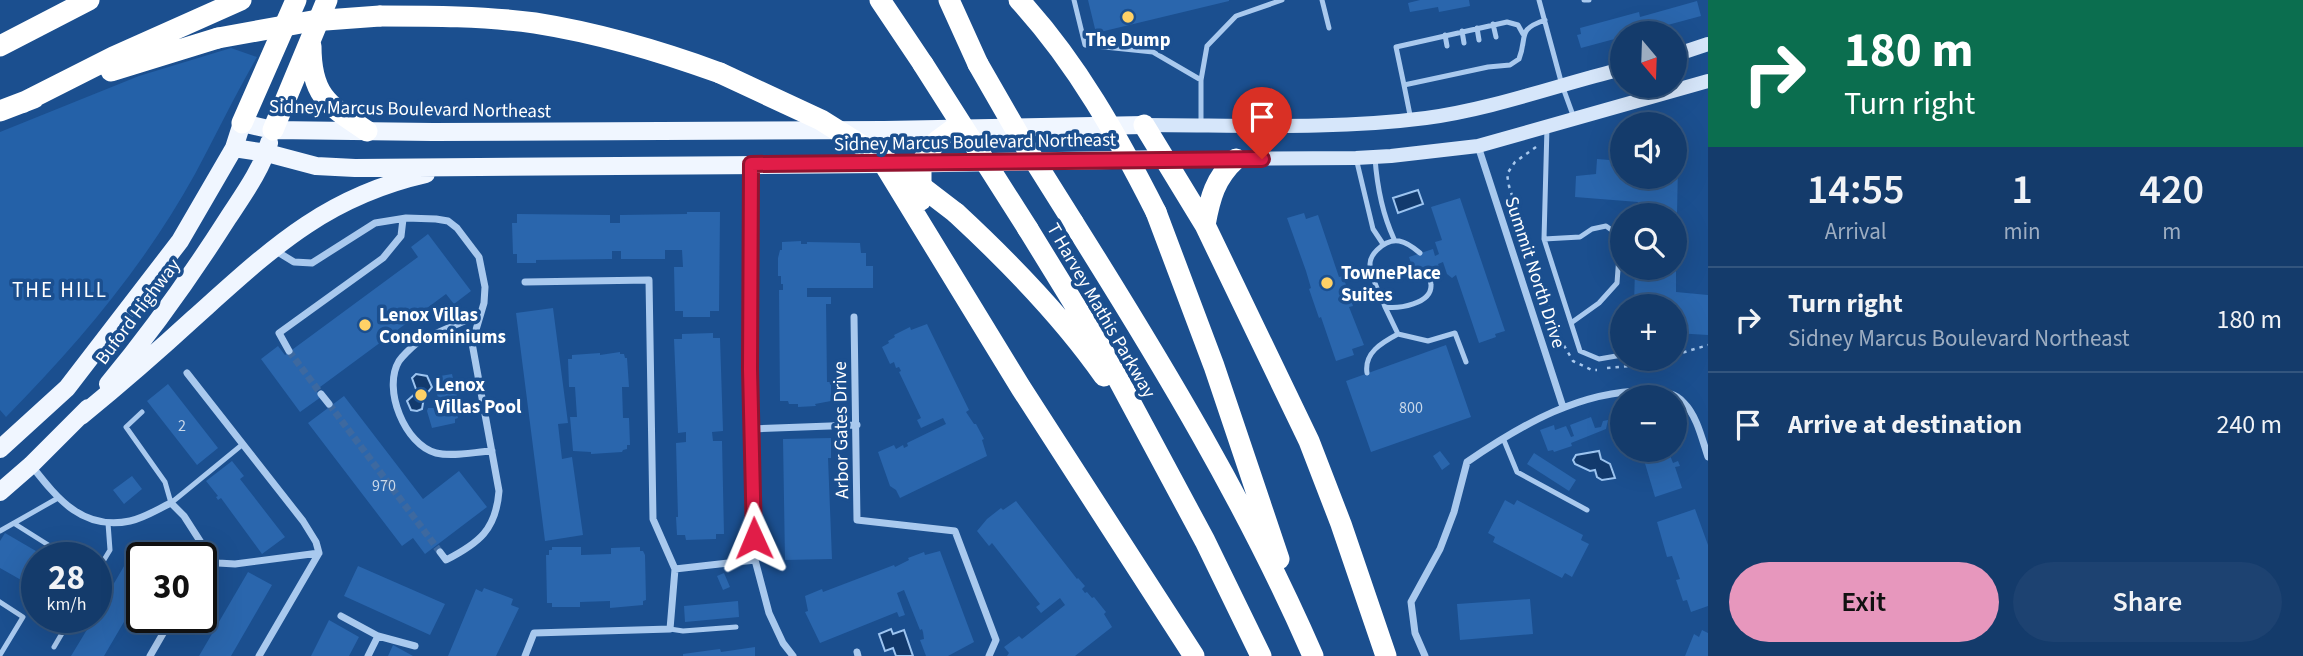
<!DOCTYPE html>
<meta charset="utf-8">
<style>
body{margin:0;font-family:"Source Sans 3",sans-serif;background:#1d4271;color:#f1f3f6;height:100vh;display:flex;flex-direction:column;font-size:26px;white-space:nowrap}
*{box-sizing:border-box;margin:0}
p{font-size:23px;color:#9dadc1}
.icon{flex:none;width:38px;height:38px;fill:none;stroke:currentColor;stroke-width:2;stroke-linecap:round;stroke-linejoin:round}
.map{position:relative;flex:1;overflow:hidden}
.drawer{display:flex;flex-direction:column;background:#143b6b;width:595px}
.drawer>*{flex:none}
.top-card{background:#0b6e4f;color:#fff;overflow:hidden}
.needle{width:46px;rotate:161deg}
.tools{position:absolute;left:1610px;top:21px;display:grid;gap:14px}
.tools a{display:grid;place-items:center;width:77px;height:77px;border-radius:50%;background:#143b6b;box-shadow:0 7px 28px #0002,0 0 0 2px #33557e;font-size:35px}
.speed{position:absolute;left:21px;top:542px;display:flex;gap:14px;font-size:35px;font-weight:700;text-align:center}
.speed>*{display:grid;place-content:center;width:91px;height:91px;border-radius:50%;background:#143b6b;box-shadow:0 7px 28px #0002,0 0 0 2px #33557e;line-height:1}
.speed small{font-size:18px;font-weight:400}
.speed .limit{border:4px solid #111;border-radius:10px;background:#fff;color:#111}
.pin{position:absolute;display:grid;place-items:center;width:60px;height:60px;color:#fff;margin:-72px -30px;border-radius:50% 50% 50% 0;rotate:-45deg;box-shadow:0 0 7px #0007}
.pin .icon{rotate:45deg}
.me{position:absolute;width:77px;margin:-38px;rotate:359deg;stroke-linejoin:round;filter:drop-shadow(0 0 5px #0008)}
.turn{display:flex;align-items:center;gap:24px;height:147px;padding:0 21px;font-size:32px}
.turn .icon{width:91px;height:91px;stroke-width:2.5}
.turn b{display:block;font-size:49px;line-height:60px}
.eta{display:flex;justify-content:space-evenly;align-items:center;height:119px;text-align:center}
.eta b{font-size:42px;font-weight:600;line-height:49px}
.cta{display:flex;gap:14px;margin-top:auto;padding:14px 21px}
.cta a{flex:1;height:80px;border-radius:42px;background:#e797bd;color:#111;font-size:28px;font-weight:600;line-height:80px;text-align:center}
.cta a+a{background:#1d4271;color:#f1f3f6}
ul{padding:0;list-style:none}
li{display:flex;align-items:center;gap:21px;height:105px;padding:0 21px;border-top:2px solid #33557e}
li div{flex:1}
li b{display:block;font-size:26px}
li em{font-style:normal}
main{display:flex;flex:1;min-height:0}
.map>svg:first-child{display:block}
.green{fill:#2461a8}
.water{fill:#123a6d;stroke:#9cc4f0;stroke-width:2}
.building{fill:#2a66ad}
.lines{fill:none;stroke-linecap:round;stroke-linejoin:round}
.minor-tunnel{stroke:#3d69a0;stroke-width:7;stroke-dasharray:7 3.5;stroke-linecap:butt}
.path{stroke:#a9c9ee;stroke-width:2.5;stroke-dasharray:3.5 5;stroke-linecap:butt}
.service{stroke:#a9c9ee;stroke-width:5}
.minor{stroke:#a9c9ee;stroke-width:7}
.secondary{stroke:#d6e6fa;stroke-width:14}
.primary{stroke:#f0f6ff;stroke-width:18}
.motorway{stroke:#fff;stroke-width:21}
.motorway-bridge{stroke:#fff;stroke-width:21}
.route-casing{stroke:#92132f;stroke-width:18}
.route{stroke:#e11d48;stroke-width:12}
.poi-dot{fill:#ffd166;stroke:#1b4f8f;stroke-width:2.5}
.labels{text-anchor:middle;stroke-width:7;stroke-linejoin:round;paint-order:stroke}
.number-label{font-size:16px;fill:#cad9ea}
.poi-label{font-size:19px;font-weight:bold;fill:#fff;stroke:#1b4f8f;text-anchor:start}
.street-label{font-size:19px;fill:#fff;stroke:#1b4f8f}
.neighbourhood-label{font-size:21px;letter-spacing:2px;fill:#fff;stroke:#1b4f8f}
</style>
<main>
<div class="map">
<svg width="1708" height="656" viewBox="0 0 1708 656">
<rect width="100%" height="100%" fill="#1b4f8f"/>
<!-- green -->
<path class="green" d="M231,48L257,57C235,95 216,135 195,174C145,265 78,344 6,417L0,410V132L139,76Z"/>
<!-- water -->
<path class="water" d="M1418,190L1423,204L1398,213L1393,198Z
M416,374L427,376L432,387L424,397L422,409L417,411L411,410L407,401L417,392L412,378Z
M1599,451L1601,459L1610,464L1615,478L1602,480L1597,477L1595,470L1590,471L1575,464L1573,460L1576,455Z
M891,629L893,634L904,630L913,656H896L893,648L885,651L879,634Z"/>
<!-- building -->
<path class="building" d="M1088,0H1229V1L1096,33Z
M1420,0H1469L1470,6L1439,12L1438,7L1410,12L1408,3Z
M1697,1L1701,16L1638,33H1622V37L1581,48L1577,35L1581,34L1580,28L1639,12L1640,17Z
M1597,159L1622,161V177H1675V164L1678,165L1677,215H1637L1638,202L1575,197L1576,176L1596,174Z
M1460,198L1505,331L1495,334L1496,337L1479,343L1456,275L1452,278L1447,274L1443,262L1438,264L1440,270L1416,278L1409,257L1433,249L1435,256L1439,254L1435,242L1442,240L1431,207Z
M687,212H720L719,311H710V317H683V311H675L674,267H683L682,250H665V259H621V251H612V259L536,260V263H517V254H513L512,223H517V214L610,215V223H620V215L687,214Z
M1304,213L1306,219L1318,215L1339,277L1343,276L1353,306L1349,307L1364,345L1352,349L1354,355L1336,361L1321,317L1319,318L1309,289L1311,288L1306,271L1287,218Z
M428,234L471,291L454,304L446,294L316,390L321,397L300,412L261,359L278,346L285,355L418,257L411,247Z
M801,241V244H807V242L860,243L861,253H866V266H873V288H807V297H831V304H826L827,382H831V401L815,404L816,406L798,407V404H789L788,401H780L779,290H783V284H781V276H778V258L780,250H782V242Z
M1635,268H1676V292L1708,295V335L1675,333V306H1634Z
M553,308L568,423L558,424L562,459L572,457L583,535L545,541L516,313Z
M927,324L969,410L966,412L974,424H976L984,439L982,440L987,456L900,498L896,490L890,486L878,452L894,445L896,449L903,445L904,448L908,446L907,443L946,424L943,418L921,428L917,420L921,418L899,372L901,371L899,367L896,368L894,362L890,364L882,347L889,343L888,341L895,337L894,335L910,327L911,330Z
M713,333V338H720L723,431L712,432L713,441H722L724,534H716V539L686,540L685,535H677L676,517H678L676,443L686,442V432L678,433L674,339H682V334Z
M1446,345L1471,417L1371,452L1346,381Z
M620,352V354H624L625,358H627L629,387H622L623,418H629L630,445H627V449L623,450L622,452L591,454V452L573,451L570,417H577L575,387H569L568,359H572V355L600,353V355Z
M452,374L458,401L453,402L458,418L455,419V423L432,428L427,411L428,408H438L440,404L434,385L436,380L441,379L440,376Z
M168,384L218,448L197,465L147,401Z
M344,396L423,499L459,471L487,507L425,554L413,538L402,546L308,423Z
M1591,417L1595,428L1601,427L1603,421L1608,420L1606,429L1571,443L1572,446L1554,452L1553,450L1548,451L1540,430L1554,425L1555,430L1566,426L1571,437L1574,436L1570,425Z
M831,438V458H828L832,559L785,560L783,439Z
M1641,450H1668L1673,463L1678,461L1680,466L1675,467L1682,488L1655,497Z
M1440,451L1450,464L1442,470L1433,456Z
M1534,453L1576,480L1569,491L1527,464Z
M232,461L244,476L240,479L285,537L262,554L221,498L218,500L216,497L218,496L206,481Z
M132,476L142,489L124,504L113,490Z
M1505,500L1514,505L1517,500L1583,535L1581,540L1589,544L1572,577L1565,573L1562,578L1493,542L1495,537L1488,533Z
M1016,501L1077,579L1078,578L1085,586L1082,589L1085,593L1087,592L1092,598L1094,597L1106,612L1104,614L1112,627L1075,656H1007L1009,653L1004,647L1019,636L1022,639L1065,605L1060,598L1041,613L1036,607L1040,604L992,543L989,546L977,531L987,519L1001,508L1003,510Z
M1695,509L1708,545V606L1691,612L1687,600L1683,601L1676,580L1680,579L1672,556L1667,557L1657,522Z
M5,533L48,558H37V589L0,568V541Z
M137,544L161,558H142V591L104,656H71L94,618H96V614Z
M552,547H581V555L611,554V548L640,547V551H643L645,555L646,600L643,601V605L610,608V601L580,602V607H552V603H547L546,555H549V550H552Z
M940,551L974,642L948,656H926L920,640L924,639L923,632L922,629L920,630L904,590L897,593L905,615L899,617L897,612L820,643L805,612L808,611L805,596L822,589L823,592L894,565L895,567L909,560L908,558L924,552L925,555Z
M358,566L445,604L430,635L344,596Z
M248,572L272,585L231,656H199Z
M724,573L730,587L723,590L717,576Z
M484,588L513,599L511,605L519,608L496,656H448L476,589L482,592Z
M1530,599L1533,634L1460,640L1457,604Z
M738,601L739,617L685,622L684,606Z
M329,620L359,637L349,656H311Z
M1702,630L1708,633V656H1685L1694,634L1699,637Z
M393,645L413,656H388Z
M755,647V656H683V654L712,650L720,649L721,652Z"/>
<g class="lines">
<!-- minor-tunnel -->
<path class="minor-tunnel" d="M289,351L321,394
M329,404L440,552"/>
<!-- path -->
<path class="path" d="M299,110L313,109
M1536,147L1515,162L1507,174L1509,186L1540,283L1562,342L1573,361L1592,370H1597
M1675,355L1708,345
M1607,368L1644,365L1663,359"/>
<!-- service -->
<path class="service" d="M1074,0L1085,45L1153,52L1201,80
M1322,0L1329,28
M1539,0L1562,85L1574,118
M1584,0H1589
M1493,24L1496,37
M1477,28L1479,40
M1462,31L1464,43
M1445,35L1447,46
M1404,85L1396,47L1507,22L1518,25L1523,34
M1411,120L1404,85L1488,67L1510,65L1519,59C1528,36 1516,30 1545,20
M1201,123V80L1207,46L1236,16L1282,0
M1547,127L1544,239L1580,351L1599,359L1622,355
M1356,158L1373,229L1383,244
M1375,158C1377,186 1382,213 1394,239
M1544,239L1580,237L1592,229L1606,226L1617,234L1620,242L1617,283L1599,303L1571,323
M1420,253C1406,241 1393,234 1377,250C1374,253 1370,259 1370,264C1370,277 1381,295 1385,307C1398,309 1432,304 1431,285C1431,281 1429,278 1428,274
M1385,307L1398,334L1428,341L1455,333L1466,362
M1367,373C1364,353 1381,343 1398,334
M142,412L126,427L165,482L171,503L243,444
M1503,438L1517,472L1587,510
M15,524L69,558
M0,531L58,498
M96,573L110,550L108,523
M0,602L23,617L0,655
M670,629L683,631L736,627
M54,647L71,618"/>
<!-- minor -->
<path class="minor" d="M1478,146L1563,407
M751,165L750,369L755,560L769,613L783,643L793,656
M276,251L294,262L312,263L375,223L406,218L436,219L448,221L457,228L479,257L485,287L484,303L472,343L499,491C496,530 479,543 446,560L440,552
M480,314L419,341C412,347 404,354 399,361C382,389 405,445 436,453C453,457 474,452 492,451
M854,317L857,520L955,531L996,640L989,656
M289,351L279,333L383,258L401,236L403,219
M187,373L303,521L316,542L319,553L259,656
M321,394L329,404
M751,429L857,425
M31,465C57,498 82,531 130,521C144,518 158,509 171,503L184,516L209,555L201,569
M209,555L218,563L235,564L319,553
M675,569L755,560
M341,616L378,636L415,646
M857,652L858,656
M150,656L172,618
M368,656L378,636
M525,656L534,633L670,629L675,569L653,519L649,280L525,282
M1425,656L1415,633L1411,602L1440,549L1454,512L1467,462C1521,425 1582,389 1650,391C1663,392 1675,392 1684,403C1697,416 1702,439 1708,457"/>
<!-- secondary -->
<path class="secondary" d="M1675,55L1708,44
M1144,125C1238,125 1333,130 1426,118C1493,109 1557,85 1622,69
M1166,159L1356,158L1391,156L1478,146L1708,81"/>
<!-- primary -->
<path class="primary" d="M234,148L267,153L316,166L355,168L884,164L1166,159
M108,384C152,331 191,276 228,218C243,195 262,169 269,143
M81,416C120,384 157,352 194,318C270,250 324,197 426,174
M0,449L67,388L180,241L234,148L242,123L273,130L433,132L884,130L1144,125
M0,492L31,465L88,408"/>
<!-- motorway -->
<path class="motorway" d="M880,0L923,64
M949,0L978,64
M380,16C431,16 484,16 535,23C598,33 660,51 720,73
M0,46L89,0
M311,46C311,96 328,105 367,131
M111,71L218,38
M22,103L113,57L241,0
M0,111L34,98
M242,123L296,0
M1144,125L1205,225L1309,441L1341,524L1386,656
M273,130L327,0
M884,164L1021,388L1194,656
M921,200V163L936,142L955,128
M1156,212L1214,366L1279,559
M956,213C1010,263 1062,316 1104,376
M1073,222C1161,362 1247,504 1313,656
M1205,225C1210,198 1215,178 1236,159
M1028,229L1103,351L1205,541L1261,656"/>
<!-- motorway-bridge -->
<path class="motorway-bridge" d="M1019,0C1077,63 1118,137 1156,212
M218,38L312,21L380,16
M923,64L1028,229
M978,64L1024,144L1073,222
M720,73L821,120L896,167L956,213"/>
</g>
<g class="lines">
<!-- route casing -->
<g class="route-casing">
<path id="route" d="M754,538L750,369L751,164L1262,159"/>
</g>
<!-- route -->
<use href="#route" class="route"/>
</g>
<!-- markers -->
<g class="poi-dot">
<circle cx="1128" cy="17" r="7"/>
<circle cx="1327" cy="283" r="7"/>
<circle cx="365" cy="325" r="7"/>
<circle cx="421" cy="395" r="7"/>
</g>
<g class="labels">
<!-- number labels -->
<g class="number-label">
<text x="1411" y="413">800</text>
<text x="182" y="431">2</text>
<text x="384" y="491">970</text>
</g>
<!-- poi labels -->
<g class="poi-label">
<text x="1128" y="46" text-anchor="middle">The Dump</text>
<text x="1341" y="279">TownePlace<tspan x="1341" dy="22">Suites</tspan></text>
<text x="379" y="321">Lenox Villas<tspan x="379" dy="22">Condominiums</tspan></text>
<text x="435" y="391">Lenox<tspan x="435" dy="22">Villas Pool</tspan></text>
</g>
<!-- street labels -->
<g class="street-label">
<text transform="translate(410 108) rotate(1)" y="7">Sidney Marcus Boulevard Northeast</text>
<text transform="translate(975 141) rotate(-1)" y="7">Sidney Marcus Boulevard Northeast</text>
<text transform="translate(1536 272) rotate(72)" y="7">Summit North Drive</text>
<text transform="translate(1102 310) rotate(60)" y="7">T Harvey Mathis Parkway</text>
<text transform="translate(137 311) rotate(-53)" y="7">Buford Highway</text>
<text transform="translate(840 430) rotate(-91)" y="7">Arbor Gates Drive</text>
</g>
<!-- neighbourhood labels -->
<g class="neighbourhood-label">
<text x="60" y="297">THE HILL</text>
</g>
</g>
</svg>
<div class="tools">
<a><svg class="needle" viewBox="-14 -14 28 28"><path d="M0-13l5 13h-10z" fill="#e53935"/><path d="M0 13l5-13h-10z" fill="#9dadc1"/></svg></a>
<a><svg class="icon" aria-label="sound" viewBox="0 0 24 24"><path d="M4 9h4l5-4v14l-5-4H4zM17 9q2 3 0 6"/></svg></a>
<a><svg class="icon" aria-label="search" viewBox="0 0 24 24"><circle cx="10" cy="10" r="6"/><path d="M15 15l6 6"/></svg></a>
<a>+</a>
<a>−</a>
</div>
<div class="speed"><div>28<small>km/h</small></div><div class="limit">30</div></div>
<div class="pin" style="left:1262px;top:159px;background:#d93025"><svg class="icon" aria-label="arrive" viewBox="0 0 24 24"><path d="M6 21V4h12l-3 4 3 4H6"/></svg></div>
<svg class="me" style="left:754px;top:538px" viewBox="-20 -20 40 40"><path d="M0-17L14 15 0 8-14 15z" fill="#e11d48" stroke="#fff" stroke-width="4"/></svg>
</div>
<section class="drawer">
<div class="top-card">
<div class="turn"><svg class="icon" aria-label="right" viewBox="0 0 24 24"><path d="M7 20v-9h11M14 6l5 5-5 5"/></svg><div><b>180 m</b>Turn right</div></div>
</div>
<div class="eta">
<div><b>14:55</b><p>Arrival</p></div>
<div><b>1</b><p>min</p></div>
<div><b>420</b><p>m</p></div>
</div>
<ul>
<li><svg class="icon" aria-label="right" viewBox="0 0 24 24"><path d="M7 20v-9h11M14 6l5 5-5 5"/></svg><div><b>Turn right</b><p>Sidney Marcus Boulevard Northeast</p></div><em>180 m</em></li>
<li><svg class="icon" aria-label="arrive" viewBox="0 0 24 24"><path d="M6 21V4h12l-3 4 3 4H6"/></svg><div><b>Arrive at destination</b></div><em>240 m</em></li>
</ul>
<div class="cta"><a>Exit</a><a>Share</a></div>
</section>
</main>
